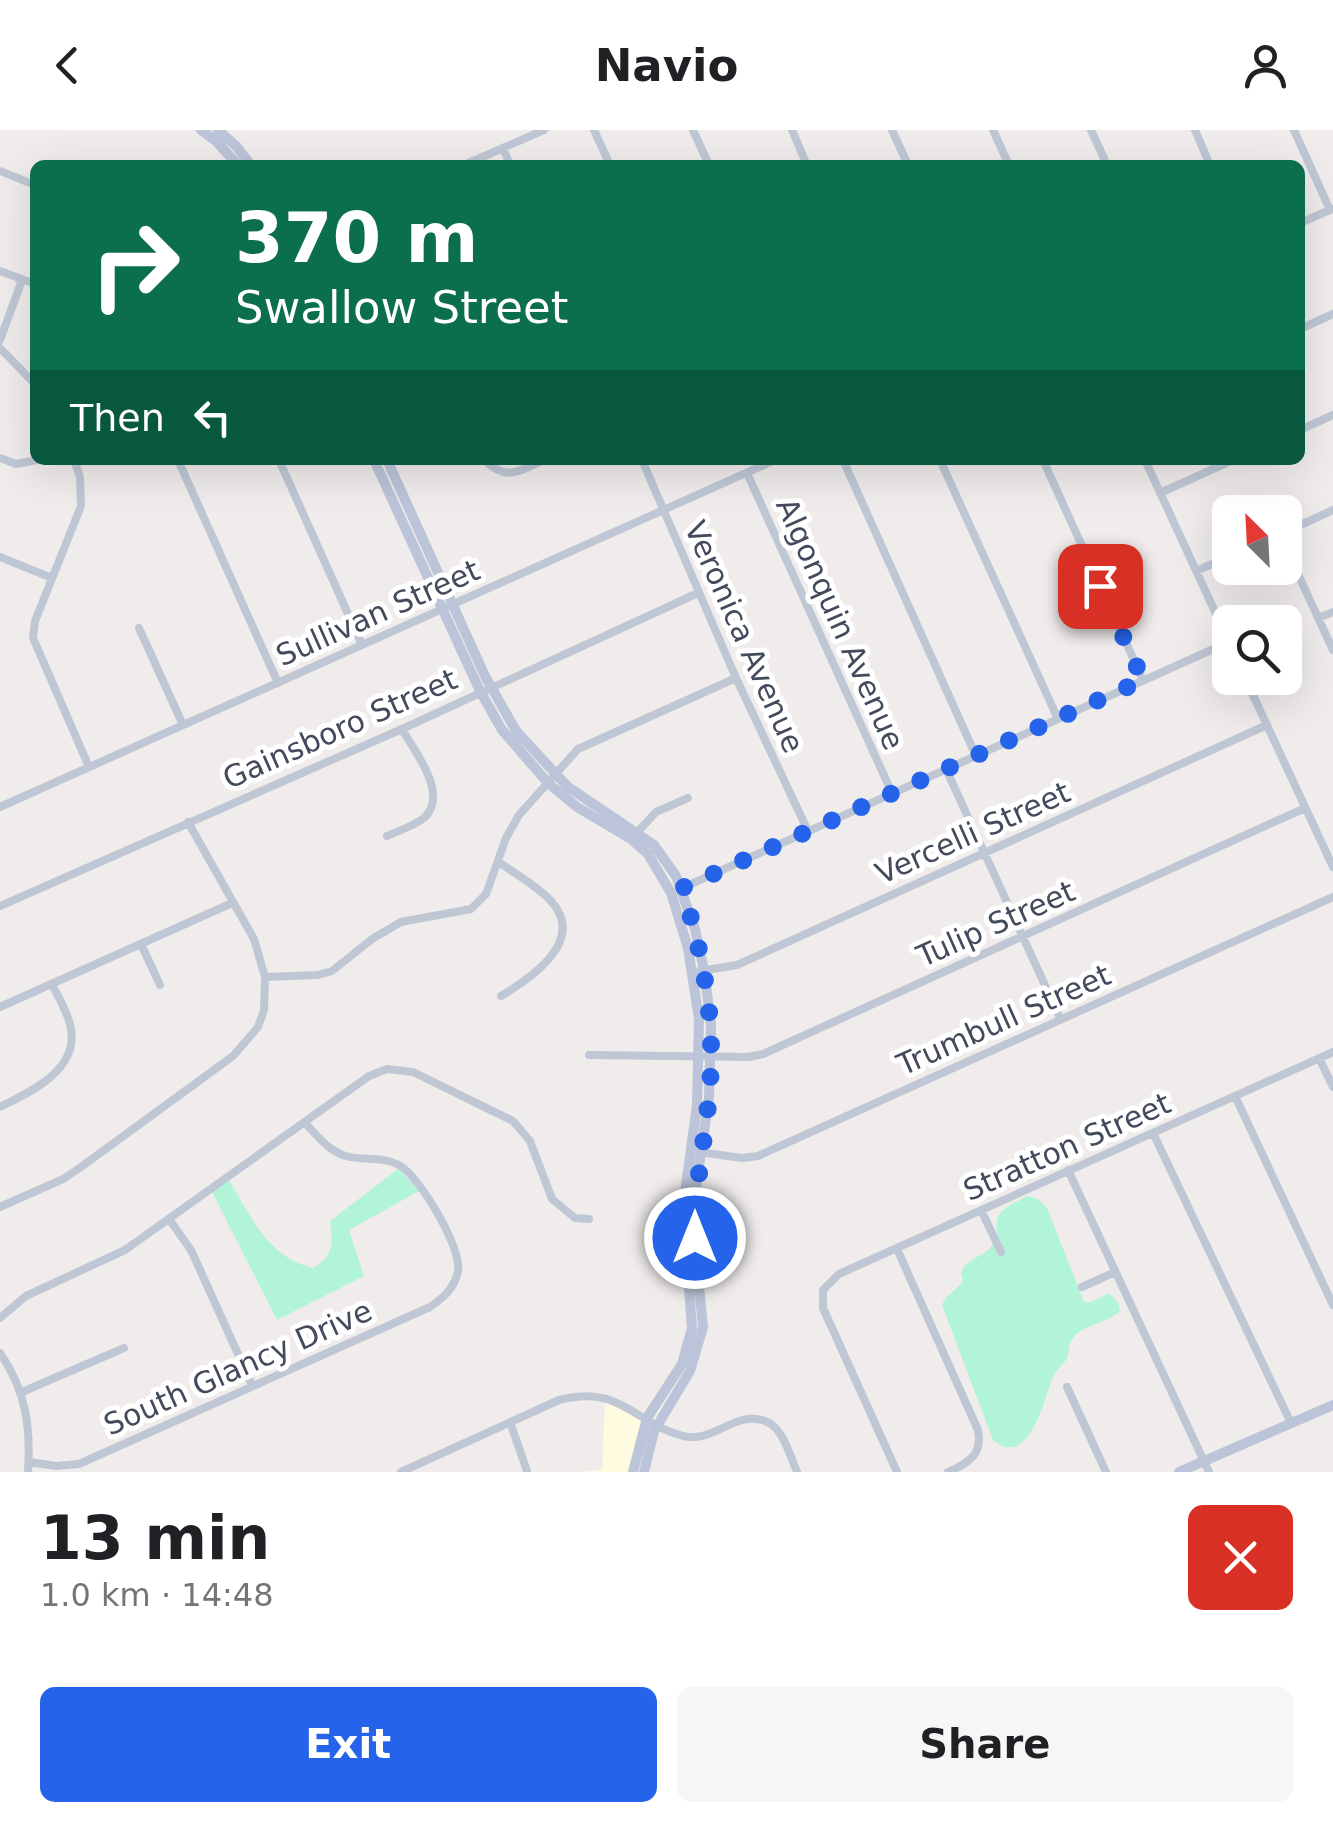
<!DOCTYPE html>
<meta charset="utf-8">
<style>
body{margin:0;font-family:"DejaVu Sans",sans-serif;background:#f6f6f6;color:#202124;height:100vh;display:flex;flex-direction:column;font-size:38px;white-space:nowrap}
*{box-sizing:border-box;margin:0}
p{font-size:32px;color:#757577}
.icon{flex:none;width:55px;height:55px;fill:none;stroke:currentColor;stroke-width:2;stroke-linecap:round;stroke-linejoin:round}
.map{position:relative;height:1342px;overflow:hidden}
.drawer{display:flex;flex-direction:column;background:#fff;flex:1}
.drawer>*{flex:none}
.banner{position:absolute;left:30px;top:30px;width:1275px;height:305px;border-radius:15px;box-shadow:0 10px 40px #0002;background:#0b6e4f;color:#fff;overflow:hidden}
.needle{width:65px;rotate:336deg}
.controls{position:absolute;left:1212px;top:365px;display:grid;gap:20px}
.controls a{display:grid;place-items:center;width:90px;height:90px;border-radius:15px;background:#fff;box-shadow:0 10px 40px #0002;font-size:50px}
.pin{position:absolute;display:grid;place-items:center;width:85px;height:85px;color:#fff;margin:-42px;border-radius:20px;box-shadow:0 5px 15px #0006}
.me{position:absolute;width:110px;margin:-55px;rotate:0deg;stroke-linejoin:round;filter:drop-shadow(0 0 8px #0008)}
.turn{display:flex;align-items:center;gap:35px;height:210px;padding:0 40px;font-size:45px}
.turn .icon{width:130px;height:130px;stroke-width:2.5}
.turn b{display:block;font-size:70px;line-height:85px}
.then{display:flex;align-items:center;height:95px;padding:0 40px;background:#0003;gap:20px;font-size:38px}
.round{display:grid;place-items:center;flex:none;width:105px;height:105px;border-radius:15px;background:#f6f6f6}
.overview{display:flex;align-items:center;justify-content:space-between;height:170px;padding:0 40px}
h1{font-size:60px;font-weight:700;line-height:75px}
.button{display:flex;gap:20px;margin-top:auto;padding:20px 40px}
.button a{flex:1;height:115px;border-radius:15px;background:#2563eb;color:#fff;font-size:40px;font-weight:700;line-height:115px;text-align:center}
.button a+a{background:#f6f6f6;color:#202124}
header{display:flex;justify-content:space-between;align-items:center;height:130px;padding:0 40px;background:#fff;font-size:45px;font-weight:700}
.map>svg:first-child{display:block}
.commercial{fill:#fefbe0}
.green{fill:#b2f4d8}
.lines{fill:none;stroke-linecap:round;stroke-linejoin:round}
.street{stroke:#bfc7d5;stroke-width:8}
.secondary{stroke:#bbc4d8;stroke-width:10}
.route{stroke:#2563eb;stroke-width:18;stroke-dasharray:0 32.4}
.labels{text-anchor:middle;stroke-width:10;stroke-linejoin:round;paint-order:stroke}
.street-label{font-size:30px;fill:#424a5b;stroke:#fff}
</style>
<header><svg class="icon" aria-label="back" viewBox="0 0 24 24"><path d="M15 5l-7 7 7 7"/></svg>Navio<svg class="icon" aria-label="person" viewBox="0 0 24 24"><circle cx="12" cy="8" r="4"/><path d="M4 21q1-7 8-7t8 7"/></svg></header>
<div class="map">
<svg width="1333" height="1342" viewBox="0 0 1333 1342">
<rect width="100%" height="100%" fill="#efeceb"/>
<!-- commercial -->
<path class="commercial" d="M605,1272L643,1289L630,1342H582L602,1340Z"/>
<!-- green -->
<path class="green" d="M398,1039L419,1061L349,1100L364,1146L277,1190L212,1062L229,1050C251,1087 268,1127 313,1138C334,1126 333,1114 330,1091Z
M1028,1066L1038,1069L1047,1078L1084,1172H1092L1109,1163L1118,1172L1120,1181C1107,1194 1085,1193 1073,1208C1067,1215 1070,1223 1066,1230C1061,1237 1055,1241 1052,1249C1044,1270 1029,1340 993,1310L942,1175C946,1164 956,1161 963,1151L961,1143C967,1126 985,1128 993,1114L999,1127L1005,1124C989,1089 994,1081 1028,1066Z"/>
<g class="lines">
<!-- street -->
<path class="street" d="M594,0L610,35
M693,0L709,35
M792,0L807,35
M892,0L908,35
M993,0L1009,35
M1091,0L1107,35
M1195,0L1210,35
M1294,0L1330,80
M503,18L510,35
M464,35L544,0
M0,41L35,55
M1300,93L1332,79
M0,141L35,154
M1300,199L1333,184
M0,210L22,150
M0,218L35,254
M1300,300L1333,285
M0,328L16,334L37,330
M74,330L80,347L81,376L35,491L33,508L89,637
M178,330L278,553
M279,330L362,515
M484,330C508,352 518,341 544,330
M642,330L736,548L808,701
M843,330L976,626
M940,330L1058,589
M1043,330L1143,550
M1145,330L1229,512
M747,343L892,663
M1160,363L1233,330
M1285,402L1333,380
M1285,416L1333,520
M0,427L52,448
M1196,441L1230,426
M1318,488L1333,482
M139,498L183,595
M1245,548L1333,737
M946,639L1060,888
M0,677L775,330
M387,706C398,701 414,696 424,688C450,664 414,621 402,599
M634,706L656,682L688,668
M499,732C515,744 536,755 550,770C588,810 531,848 501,866
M680,759L1229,512
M0,776L402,599L698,463
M141,814L160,855
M694,842L737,835L1267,595
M265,847L318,845L332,841L372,809L401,792L471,779L486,764L506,708L519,685L578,619L736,548
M0,877L232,773
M589,925L749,927L763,924L1305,678
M1319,928L1333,957
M1235,966L1333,1175
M0,977C31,962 78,940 71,899C69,884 58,867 52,854
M1153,1003L1291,1293
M699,1022L742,1028L758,1026L1333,767
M1068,1040L1209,1342
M0,1077L63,1049L81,1037L233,926L258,897L264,880L265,847L254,809L188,692
M981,1080L1001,1122
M169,1089L191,1120L252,1255
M897,1119L978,1300C983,1324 969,1333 948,1342
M1082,1157L1115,1142
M0,1188L26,1166L125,1120L369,946L387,939L413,942L513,991L530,1011L552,1069L575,1088L589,1089
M0,1223C26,1260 31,1298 28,1342
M1067,1257L1106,1342
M22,1262L124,1218
M510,1292L527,1341
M29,1332L56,1336L79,1334L430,1177C443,1168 455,1158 458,1141C462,1118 420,1047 399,1035C383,1026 363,1031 346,1026C328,1021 316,1004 304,992
M401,1342L559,1270C622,1254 633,1293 683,1306C713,1314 735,1280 765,1291C783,1297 790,1326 797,1342
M897,1342L823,1178V1160L839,1144L1333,922"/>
<!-- secondary -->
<path class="secondary" d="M201,0L216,11L238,35
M218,0L236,16L251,35
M374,330L480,561L502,600L548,653L577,677L631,709L648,724L671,763L688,818L699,889L697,975L683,1078L692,1198L682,1234L647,1288L633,1342
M387,330L485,546L516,601L568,657L654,715L676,746L695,799L704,840L711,894L709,967L695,1064L696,1126L703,1197L690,1241L654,1301L644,1342
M1179,1342L1333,1275"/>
</g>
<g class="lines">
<!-- route -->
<path class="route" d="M695,1108C694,1056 706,1007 710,955C715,887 703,823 682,758L1143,550L1100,456"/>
</g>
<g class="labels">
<!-- street labels -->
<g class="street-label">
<text transform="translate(378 483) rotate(-24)" y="10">Sullivan Street</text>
<text transform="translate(840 494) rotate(66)" y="10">Algonquin Avenue</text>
<text transform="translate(744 507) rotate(66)" y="10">Veronica Avenue</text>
<text transform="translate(340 599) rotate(-24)" y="10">Gainsboro Street</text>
<text transform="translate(973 703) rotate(-24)" y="10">Vercelli Street</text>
<text transform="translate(996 794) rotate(-24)" y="10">Tulip Street</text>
<text transform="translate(1004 890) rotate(-24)" y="10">Trumbull Street</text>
<text transform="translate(1067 1017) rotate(-24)" y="10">Stratton Street</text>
<text transform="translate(238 1238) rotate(-24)" y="10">South Glancy Drive</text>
</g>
</g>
</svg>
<div class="controls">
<a><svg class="needle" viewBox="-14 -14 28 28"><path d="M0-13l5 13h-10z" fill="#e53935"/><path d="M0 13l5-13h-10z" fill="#757577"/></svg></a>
<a><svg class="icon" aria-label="search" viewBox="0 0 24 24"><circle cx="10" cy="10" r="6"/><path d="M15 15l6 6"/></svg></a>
</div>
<div class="pin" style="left:1100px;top:456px;background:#d93025"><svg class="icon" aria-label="arrive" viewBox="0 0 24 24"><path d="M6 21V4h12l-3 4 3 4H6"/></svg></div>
<svg class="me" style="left:695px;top:1108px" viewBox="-20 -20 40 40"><circle r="17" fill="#2563eb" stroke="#fff" stroke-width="3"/><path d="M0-11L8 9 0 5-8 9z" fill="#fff"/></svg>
<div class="banner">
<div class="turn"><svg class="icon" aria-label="right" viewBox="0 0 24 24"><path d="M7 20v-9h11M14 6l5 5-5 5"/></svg><div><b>370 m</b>Swallow Street</div></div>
<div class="then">Then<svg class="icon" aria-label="left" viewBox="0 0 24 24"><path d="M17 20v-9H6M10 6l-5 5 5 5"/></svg></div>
</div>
</div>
<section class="drawer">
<div class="overview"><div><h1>13 min</h1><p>1.0 km · 14:48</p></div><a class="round" style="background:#d93025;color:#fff"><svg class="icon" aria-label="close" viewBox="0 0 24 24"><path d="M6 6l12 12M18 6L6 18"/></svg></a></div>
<div class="button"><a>Exit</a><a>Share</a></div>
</section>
